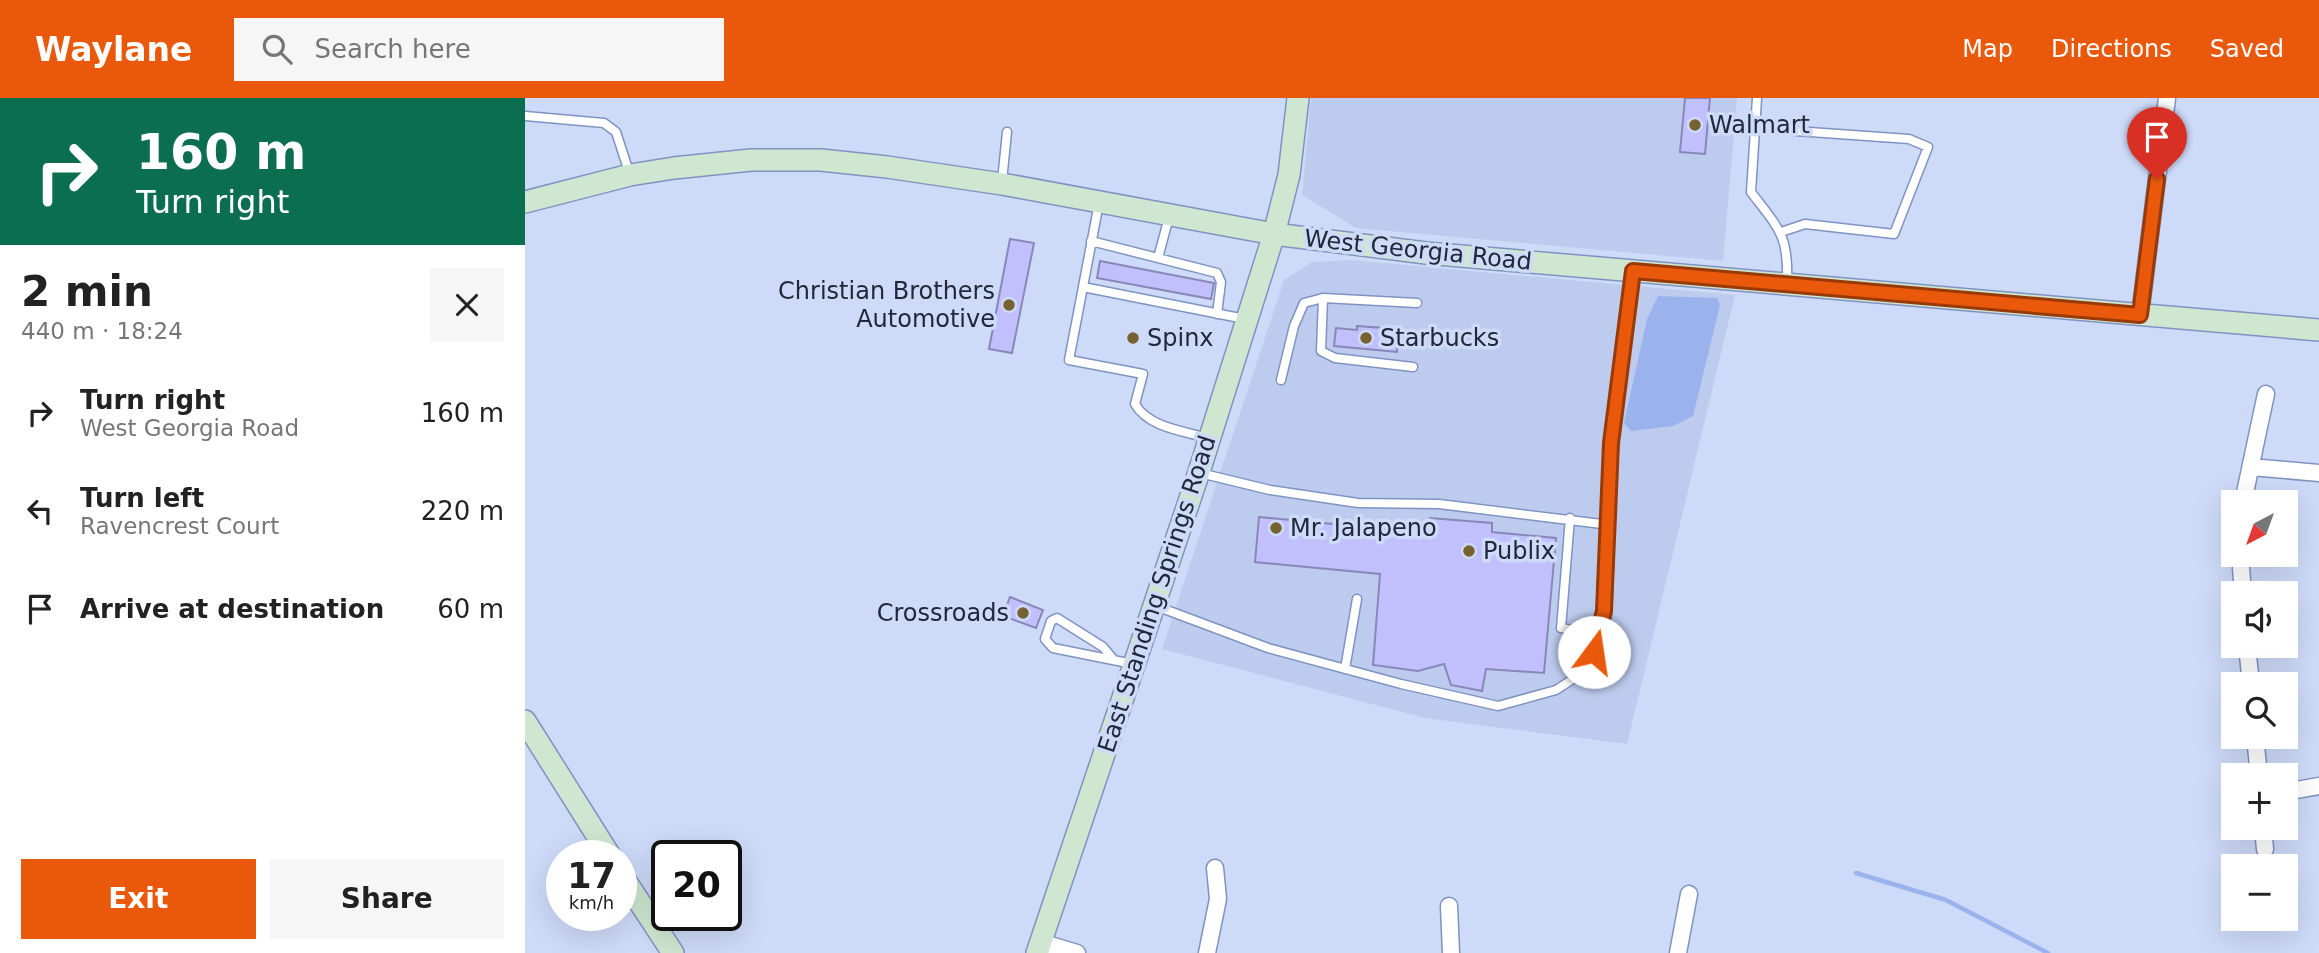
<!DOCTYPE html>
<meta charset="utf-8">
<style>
body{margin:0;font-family:"DejaVu Sans",sans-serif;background:#f6f6f6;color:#222;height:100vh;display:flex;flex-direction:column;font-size:26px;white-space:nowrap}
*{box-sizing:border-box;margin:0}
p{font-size:23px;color:#767676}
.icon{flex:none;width:38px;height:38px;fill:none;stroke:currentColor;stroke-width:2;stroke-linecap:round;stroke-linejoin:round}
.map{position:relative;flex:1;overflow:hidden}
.sheet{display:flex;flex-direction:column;background:#fff;width:525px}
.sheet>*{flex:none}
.banner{background:#0b6e4f;color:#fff;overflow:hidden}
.needle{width:46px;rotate:221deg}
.buttons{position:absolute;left:1696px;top:392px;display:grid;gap:14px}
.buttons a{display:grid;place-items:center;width:77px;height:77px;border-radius:0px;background:#fff;box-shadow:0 7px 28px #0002;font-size:35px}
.speed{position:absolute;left:21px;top:742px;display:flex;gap:14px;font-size:35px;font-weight:700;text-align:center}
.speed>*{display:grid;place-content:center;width:91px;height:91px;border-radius:50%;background:#fff;box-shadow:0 7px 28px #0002;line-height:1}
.speed small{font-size:18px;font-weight:400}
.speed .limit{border:4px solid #111;border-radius:10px;background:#fff;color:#111}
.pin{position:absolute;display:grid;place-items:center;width:60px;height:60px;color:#fff;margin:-72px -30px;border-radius:50% 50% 50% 0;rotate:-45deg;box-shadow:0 0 7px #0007}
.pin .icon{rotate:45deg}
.me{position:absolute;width:77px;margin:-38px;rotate:14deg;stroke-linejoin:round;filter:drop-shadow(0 0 5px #0008)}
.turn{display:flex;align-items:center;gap:24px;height:147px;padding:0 21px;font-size:32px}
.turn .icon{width:91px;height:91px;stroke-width:2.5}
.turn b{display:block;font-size:49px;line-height:60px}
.round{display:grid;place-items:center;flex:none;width:74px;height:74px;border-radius:0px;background:#f6f6f6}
.overview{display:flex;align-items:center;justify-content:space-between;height:119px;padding:0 21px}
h1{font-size:42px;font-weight:800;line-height:52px}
.action{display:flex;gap:14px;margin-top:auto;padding:14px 21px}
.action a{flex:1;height:80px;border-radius:0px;background:#ea580c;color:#fff;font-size:28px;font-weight:800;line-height:80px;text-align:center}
.action a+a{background:#f6f6f6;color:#222}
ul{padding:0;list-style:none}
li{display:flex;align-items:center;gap:21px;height:98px;padding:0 21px}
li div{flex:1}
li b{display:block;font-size:26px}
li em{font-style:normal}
header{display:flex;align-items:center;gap:42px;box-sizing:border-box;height:98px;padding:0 35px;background:#ea580c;color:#fff}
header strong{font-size:33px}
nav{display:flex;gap:38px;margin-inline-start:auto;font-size:24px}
.search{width:490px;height:63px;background:#f6f6f6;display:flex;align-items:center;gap:18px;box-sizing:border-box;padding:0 24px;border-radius:0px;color:#767676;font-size:26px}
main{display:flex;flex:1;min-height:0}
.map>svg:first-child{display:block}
.built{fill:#bdccee}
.water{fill:#9bb3ec}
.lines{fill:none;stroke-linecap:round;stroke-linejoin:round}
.stream{stroke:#9bb3ec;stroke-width:4.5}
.building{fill:#c1bffc;stroke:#8987b8;stroke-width:2}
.lane-casing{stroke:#7f93c2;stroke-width:11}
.street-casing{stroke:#7f93c2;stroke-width:19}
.secondary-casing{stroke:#7f93c2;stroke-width:24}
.lane{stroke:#fff;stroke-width:8}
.street{stroke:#fff;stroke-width:16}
.secondary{stroke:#cfe7d1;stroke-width:21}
.route-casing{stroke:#983908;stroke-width:18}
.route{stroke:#ea580c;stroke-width:12}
.poi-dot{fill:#766131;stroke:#cddaf8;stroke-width:2.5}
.labels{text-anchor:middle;stroke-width:7;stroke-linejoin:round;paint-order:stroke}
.poi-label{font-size:24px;fill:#20283a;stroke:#cddaf8;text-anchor:start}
.street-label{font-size:24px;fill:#20283a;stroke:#cddaf8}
</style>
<header>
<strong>Waylane</strong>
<div class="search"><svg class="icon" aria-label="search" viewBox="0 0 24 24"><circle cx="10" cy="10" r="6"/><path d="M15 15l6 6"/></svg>Search here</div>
<nav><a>Map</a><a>Directions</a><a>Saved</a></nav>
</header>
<main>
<section class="sheet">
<div class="banner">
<div class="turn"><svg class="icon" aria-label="right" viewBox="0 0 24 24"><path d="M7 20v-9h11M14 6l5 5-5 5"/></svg><div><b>160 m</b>Turn right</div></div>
</div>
<div class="overview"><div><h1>2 min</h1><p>440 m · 18:24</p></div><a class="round"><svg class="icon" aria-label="close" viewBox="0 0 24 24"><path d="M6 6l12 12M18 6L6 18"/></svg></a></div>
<ul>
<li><svg class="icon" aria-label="right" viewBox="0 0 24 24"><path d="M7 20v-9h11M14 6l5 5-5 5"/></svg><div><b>Turn right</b><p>West Georgia Road</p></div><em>160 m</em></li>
<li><svg class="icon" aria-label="left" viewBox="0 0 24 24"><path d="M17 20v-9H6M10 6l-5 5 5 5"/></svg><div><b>Turn left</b><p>Ravencrest Court</p></div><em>220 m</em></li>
<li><svg class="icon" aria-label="arrive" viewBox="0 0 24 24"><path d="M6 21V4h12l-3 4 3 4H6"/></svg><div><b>Arrive at destination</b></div><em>60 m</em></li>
</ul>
<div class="action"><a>Exit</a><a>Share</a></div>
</section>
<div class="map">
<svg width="1794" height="855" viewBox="0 0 1794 855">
<rect width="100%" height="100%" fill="#cddaf8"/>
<!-- built -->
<path class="built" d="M786,0H1212L1198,163L831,130L777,97Z
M827,162L1210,197L1102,646L900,620L637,551L759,182L787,164Z"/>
<!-- water -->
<path class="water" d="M1133,198L1192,200L1195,207L1168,318L1148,328L1106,333L1099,325L1122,221Z"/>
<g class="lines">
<!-- stream -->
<path class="stream" d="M1331,775L1421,802L1523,855"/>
</g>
<!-- building -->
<path class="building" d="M1160,0H1185L1180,56L1155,54Z
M485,141L509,145L487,255L464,251Z
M575,163L689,185L686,201L572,180Z
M832,228L873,231L872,254L809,248L811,230L832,232Z
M734,419L860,431L861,424L904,428L905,420L967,425V434L1031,440L1019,575L961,571L957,593L926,587L919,566L893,573L848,567L855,476L730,464Z
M485,499L518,512L511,530L478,518Z"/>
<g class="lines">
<!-- lane casing -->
<g class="lane-casing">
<path id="lane" d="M1232,0L1226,94C1254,131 1264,137 1262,186
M0,18L79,25L91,34L104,74
M1230,30L1384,41L1403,49L1369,136L1280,126L1256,134
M477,83L482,34
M574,105L544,262L618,276L610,306C624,330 659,333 683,340
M566,143L692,175L696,184L692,216
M633,160L644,119
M558,189L720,221
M798,200L796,253L810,260L888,269
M756,282L769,228L779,205L798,200L892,205
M675,375L745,392L833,405L914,406L1085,427
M1045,420L1036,530L1073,537
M631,508L743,550L876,586L973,608L1031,592L1065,570L1079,513L1086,345L1107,176
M589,562L578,549L532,520L526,523L520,541L528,550L608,566
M820,571L832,501"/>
</g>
<!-- street casing -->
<g class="street-casing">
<path id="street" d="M1615,217L1642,0
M1726,369L1794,375
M1718,404L1741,296
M1715,457L1718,495
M1722,548L1726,586
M1730,639L1734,677
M1760,694L1794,688
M1738,730L1740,751
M924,808L926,855
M515,844L552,855
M682,855L693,801L690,770
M1153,855L1164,796"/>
</g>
<!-- secondary casing -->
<g class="secondary-casing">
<path id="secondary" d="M0,104L105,77L149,70L226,62H296L362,69L477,86L749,136L901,155L1794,232
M0,623L85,758
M96,776L148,855
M512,855L674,374L749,136L764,77L773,0"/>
</g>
<!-- lane -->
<use href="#lane" class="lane"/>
<!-- street -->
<use href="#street" class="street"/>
<!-- secondary -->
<use href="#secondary" class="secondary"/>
</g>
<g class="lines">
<!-- route casing -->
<g class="route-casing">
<path id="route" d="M1069,554L1079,513L1086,345L1108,173L1615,217L1632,81"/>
</g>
<!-- route -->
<use href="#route" class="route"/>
</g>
<!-- markers -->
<g class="poi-dot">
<circle cx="1170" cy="27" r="7"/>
<circle cx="484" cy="207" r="7"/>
<circle cx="608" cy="240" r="7"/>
<circle cx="841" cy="240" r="7"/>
<circle cx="751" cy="430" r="7"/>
<circle cx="944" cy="453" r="7"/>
<circle cx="498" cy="515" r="7"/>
</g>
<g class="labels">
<!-- poi labels -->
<g class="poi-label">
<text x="1184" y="35">Walmart</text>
<text x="470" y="201" text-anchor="end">Christian Brothers<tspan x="470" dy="28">Automotive</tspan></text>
<text x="622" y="248">Spinx</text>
<text x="855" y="248">Starbucks</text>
<text x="765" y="438">Mr. Jalapeno</text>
<text x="958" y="461">Publix</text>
<text x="484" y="523" text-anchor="end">Crossroads</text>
</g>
<!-- street labels -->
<g class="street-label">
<text transform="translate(893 152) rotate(6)" y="8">West Georgia Road</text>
<text transform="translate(632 496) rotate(-72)" y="8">East Standing Springs Road</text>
</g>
</g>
</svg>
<div class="buttons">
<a><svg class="needle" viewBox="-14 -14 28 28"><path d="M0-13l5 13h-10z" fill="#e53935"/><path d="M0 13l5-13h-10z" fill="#767676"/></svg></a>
<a><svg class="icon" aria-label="sound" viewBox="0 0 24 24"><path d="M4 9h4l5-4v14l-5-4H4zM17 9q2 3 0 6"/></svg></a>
<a><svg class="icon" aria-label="search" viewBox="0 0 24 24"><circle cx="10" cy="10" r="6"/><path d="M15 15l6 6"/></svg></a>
<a>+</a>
<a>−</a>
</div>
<div class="speed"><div>17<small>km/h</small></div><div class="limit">20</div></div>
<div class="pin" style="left:1632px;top:81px;background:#d93025"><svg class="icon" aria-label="arrive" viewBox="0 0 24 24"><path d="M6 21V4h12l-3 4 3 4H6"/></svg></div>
<svg class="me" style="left:1069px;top:554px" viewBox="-20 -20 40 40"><circle r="19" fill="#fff"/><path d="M0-13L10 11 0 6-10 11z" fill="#ea580c"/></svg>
</div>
</main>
